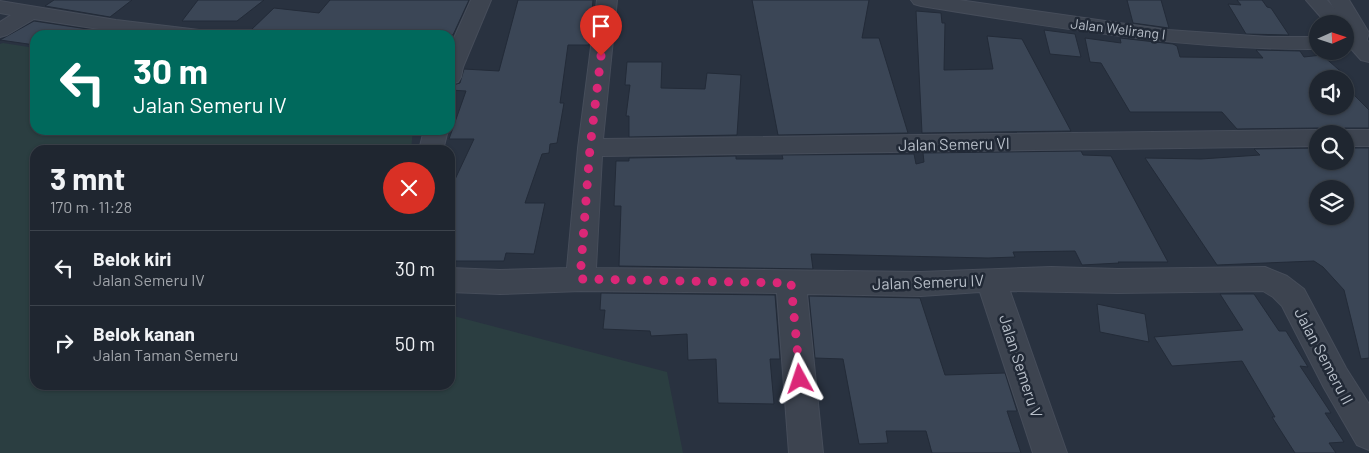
<!DOCTYPE html>
<html lang="id">
<meta charset="utf-8">
<style>
body{margin:0;font-family:Barlow,sans-serif;background:#272e38;color:#f1f3f6;height:100vh;display:flex;flex-direction:column;font-size:19px;white-space:nowrap}
*{box-sizing:border-box;margin:0}
p{font-size:16px;color:#a1a5ab}
.icon{flex:none;width:28px;height:28px;fill:none;stroke:currentColor;stroke-width:2;stroke-linecap:round;stroke-linejoin:round}
.map{position:relative;flex:1;overflow:hidden}
.drawer{position:absolute;left:30px;top:145px;width:425px;height:245px;display:flex;flex-direction:column;background:#1f2630;border-radius:15px;box-shadow:0 1px 4px #0004,0 0 0 1px #3c434c}
.drawer>*{flex:none}
.top-card{position:absolute;left:30px;top:30px;width:425px;height:105px;border-radius:15px;box-shadow:0 1px 4px #0004,0 0 0 1px #3c434c;background:#00695c;color:#fff;overflow:hidden}
.needle{width:32px;rotate:87deg}
.buttons{position:absolute;left:1309px;top:15px;display:grid;gap:10px}
.buttons a{display:grid;place-items:center;width:45px;height:45px;border-radius:50%;background:#1f2630;box-shadow:0 1px 4px #0004,0 0 0 1px #3c434c;font-size:25px}
.pin{position:absolute;display:grid;place-items:center;width:42px;height:42px;color:#fff;margin:-51px -21px;border-radius:50% 50% 50% 0;rotate:-45deg;box-shadow:0 0 5px #0007}
.pin .icon{rotate:45deg}
.me{position:absolute;width:55px;margin:-28px;rotate:355deg;stroke-linejoin:round;filter:drop-shadow(0 0 4px #0008)}
.turn{display:flex;align-items:center;gap:18px;height:105px;padding:0 20px;font-size:22px}
.turn .icon{width:65px;height:65px;stroke-width:2.5}
.turn b{display:block;font-size:35px;line-height:42px}
.round{display:grid;place-items:center;flex:none;width:52px;height:52px;border-radius:26px;background:#272e38}
.headline{display:flex;align-items:center;justify-content:space-between;height:85px;padding:0 20px}
h1{font-size:30px;font-weight:700;line-height:38px}
ul{padding:0;list-style:none}
li{display:flex;align-items:center;gap:15px;height:75px;padding:0 20px;border-top:1px solid #3c434c}
li div{flex:1}
li b{display:block;font-size:19px}
li em{font-style:normal}
.map>svg:first-child{display:block}
.green{fill:#2b3e41}
.building{fill:#3b4656;stroke:#232b38;fill-rule:evenodd}
.lines{fill:none;stroke-linecap:round;stroke-linejoin:round}
.minor-casing{stroke:#464d5a;stroke-width:2}
.tertiary-casing{stroke:#464d5a;stroke-width:2}
.minor{fill:#3d4450;fill-rule:evenodd}
.tertiary{fill:#3d4450;fill-rule:evenodd}
.route{stroke:#db2777;stroke-width:9;stroke-dasharray:0 16.2}
.labels{text-anchor:middle;stroke-width:5;stroke-linejoin:round;paint-order:stroke}
.far-street-label{font-size:14px;fill:#b9c0ca;stroke:#212936}
.street-label{font-size:16px;fill:#b9c0ca;stroke:#212936}
</style>
<div class="map">
<svg width="1369" height="453" viewBox="0 0 1369 453">
<rect width="100%" height="100%" fill="#293240"/>
<!-- green -->
<path class="green" d="M3,43L35,48V130H413L411,150H35V385H450V315L667,372L683,453H0V44Z"/>
<!-- building -->
<path class="building" d="M54,0H132L110,17L45,6Z
M198,0H264L237,21H182Z
M330,0H469L453,35H296L251,30L274,8L319,13Z
M518,0H593L589,45H568L560,103H564L557,143L550,144L549,153L542,154L525,203H545L534,254L506,253L504,261H450V190L474,139H449L466,91L450,90V86L460,83L464,69L499,71Z
M752,0H869L862,38H879L908,133L778,135Z
M1127,0H1161L1169,28L1133,23Z
M1237,0H1262L1267,7L1271,8L1289,35L1246,34L1228,4L1241,5Z
M916,11L941,13L942,23H945L944,70L993,69L987,36L1022,39L1071,131L922,133Z
M34,21L94,30L87,35H35V45L0,40Z
M1044,30L1075,34L1081,57L1050,54Z
M1085,38L1121,43L1120,38L1173,44L1177,46L1180,57L1263,58L1256,50L1300,51L1304,57L1322,55L1346,76H1335L1337,79H1318V106H1345V86L1369,110V128H1345L1333,134L1318,128L1237,129L1222,112H1130L1101,63L1090,62Z
M627,62H662L661,88L705,89L707,73L741,75L737,135L629,137V116H626L630,85H625Z
M1318,148V161H1345V148H1369V358L1361,359L1344,290L1323,267L1314,261L1217,265L1145,158L1201,159L1260,155L1254,149ZM1318,189H1345V216H1318Z
M1081,151L1083,155L1111,156L1168,262H1118L1119,263L1082,265L1075,251L1013,252L1015,257L988,258L811,254L813,269L619,266L621,206H614L616,161H629V158L736,156V159H783L782,155L914,154L916,164L924,162L923,153Z
M601,293L775,295L780,359H770L774,404L718,403L716,359L688,360L687,334L651,336L650,331L603,329L605,310H600Z
M1220,294H1254L1279,331H1286L1308,367L1300,366L1331,413H1325L1344,442L1329,443L1336,453H1295L1272,417H1275L1242,361L1172,366L1154,337L1243,330Z
M809,296L920,298L945,375L1005,373L1017,411H1007L1021,453H932L926,431H886L888,443L859,444L843,359L815,358Z
M1097,304L1145,314L1149,342L1100,332Z"/>
<g class="lines">
<!-- minor casing -->
<g class="minor-casing">
<path id="minor" d="M471,0H491L463,67L461,77L458,82L450,84V47Z
M597,0H617L603,139L1318,130L1327,132L1328,134H1318V146L602,156L596,268L921,272L1051,267L1118,269L1265,267L1287,276L1304,289L1346,368L1369,404V450L1357,445L1324,388L1282,306L1273,297L1263,291L1118,293L1010,291L1067,453H1033L980,292L921,296L807,294L823,453H789L777,293L581,291L500,294L450,292V268L500,270L567,268L578,148Z
M911,0H959L1168,30L1268,37H1318V49C1183,50 1053,27 921,6L914,4Z
M1329,0H1349L1369,33L1364,47L1345,48V36L1348,34L1345,24H1343Z
M0,1L116,20L191,29L199,30L202,35H138L34,19L7,35L0,37V22L11,15L0,13Z
M424,130H448L443,150H419Z
M1345,130H1369V146H1345V134H1335Z"/>
</g>
<!-- tertiary casing -->
<g class="tertiary-casing">
<path id="tertiary" d="M1306,0H1327L1349,25L1352,26L1369,42V62L1361,60L1345,42V24H1327Z"/>
</g>
<!-- minor -->
<use href="#minor" class="minor"/>
<!-- tertiary -->
<use href="#tertiary" class="tertiary"/>
</g>
<g class="lines">
<!-- route -->
<path class="route" d="M601,56L590,148L580,279L791,283L800,379"/>
</g>
<g class="labels">
<!-- far-street labels -->
<g class="far-street-label">
<text transform="translate(1118 29) rotate(7)" y="5">Jalan Welirang I</text>
</g>
<!-- street labels -->
<g class="street-label">
<text transform="translate(954 144) rotate(-1)" y="6">Jalan Semeru VI</text>
<text transform="translate(928 282) rotate(-2)" y="6">Jalan Semeru IV</text>
<text transform="translate(1324 356) rotate(62)" y="6">Jalan Semeru II</text>
<text transform="translate(1021 366) rotate(72)" y="6">Jalan Semeru V</text>
</g>
</g>
</svg>
<div class="buttons">
<a><svg class="needle" viewBox="-14 -14 28 28"><path d="M0-13l5 13h-10z" fill="#e53935"/><path d="M0 13l5-13h-10z" fill="#a1a5ab"/></svg></a>
<a><svg class="icon" aria-label="sound" viewBox="0 0 24 24"><path d="M4 9h4l5-4v14l-5-4H4zM17 9q2 3 0 6"/></svg></a>
<a><svg class="icon" aria-label="search" viewBox="0 0 24 24"><circle cx="10" cy="10" r="6"/><path d="M15 15l6 6"/></svg></a>
<a><svg class="icon" aria-label="layers" viewBox="0 0 24 24"><path d="M12 4l9 5-9 5-9-5zM3 14l9 5 9-5"/></svg></a>
</div>
<div class="pin" style="left:601px;top:56px;background:#d93025"><svg class="icon" aria-label="arrive" viewBox="0 0 24 24"><path d="M6 21V4h12l-3 4 3 4H6"/></svg></div>
<svg class="me" style="left:800px;top:379px" viewBox="-20 -20 40 40"><path d="M0-17L14 15 0 8-14 15z" fill="#db2777" stroke="#fff" stroke-width="4"/></svg>
<div class="top-card">
<div class="turn"><svg class="icon" aria-label="left" viewBox="0 0 24 24"><path d="M17 20v-9H6M10 6l-5 5 5 5"/></svg><div><b>30 m</b>Jalan Semeru IV</div></div>
</div>
<section class="drawer">
<div class="headline"><div><h1>3 mnt</h1><p>170 m · 11:28</p></div><a class="round" style="background:#d93025;color:#fff"><svg class="icon" aria-label="close" viewBox="0 0 24 24"><path d="M6 6l12 12M18 6L6 18"/></svg></a></div>
<ul>
<li><svg class="icon" aria-label="left" viewBox="0 0 24 24"><path d="M17 20v-9H6M10 6l-5 5 5 5"/></svg><div><b>Belok kiri</b><p>Jalan Semeru IV</p></div><em>30 m</em></li>
<li><svg class="icon" aria-label="right" viewBox="0 0 24 24"><path d="M7 20v-9h11M14 6l5 5-5 5"/></svg><div><b>Belok kanan</b><p>Jalan Taman Semeru</p></div><em>50 m</em></li>
</ul>
</section>
</div>
